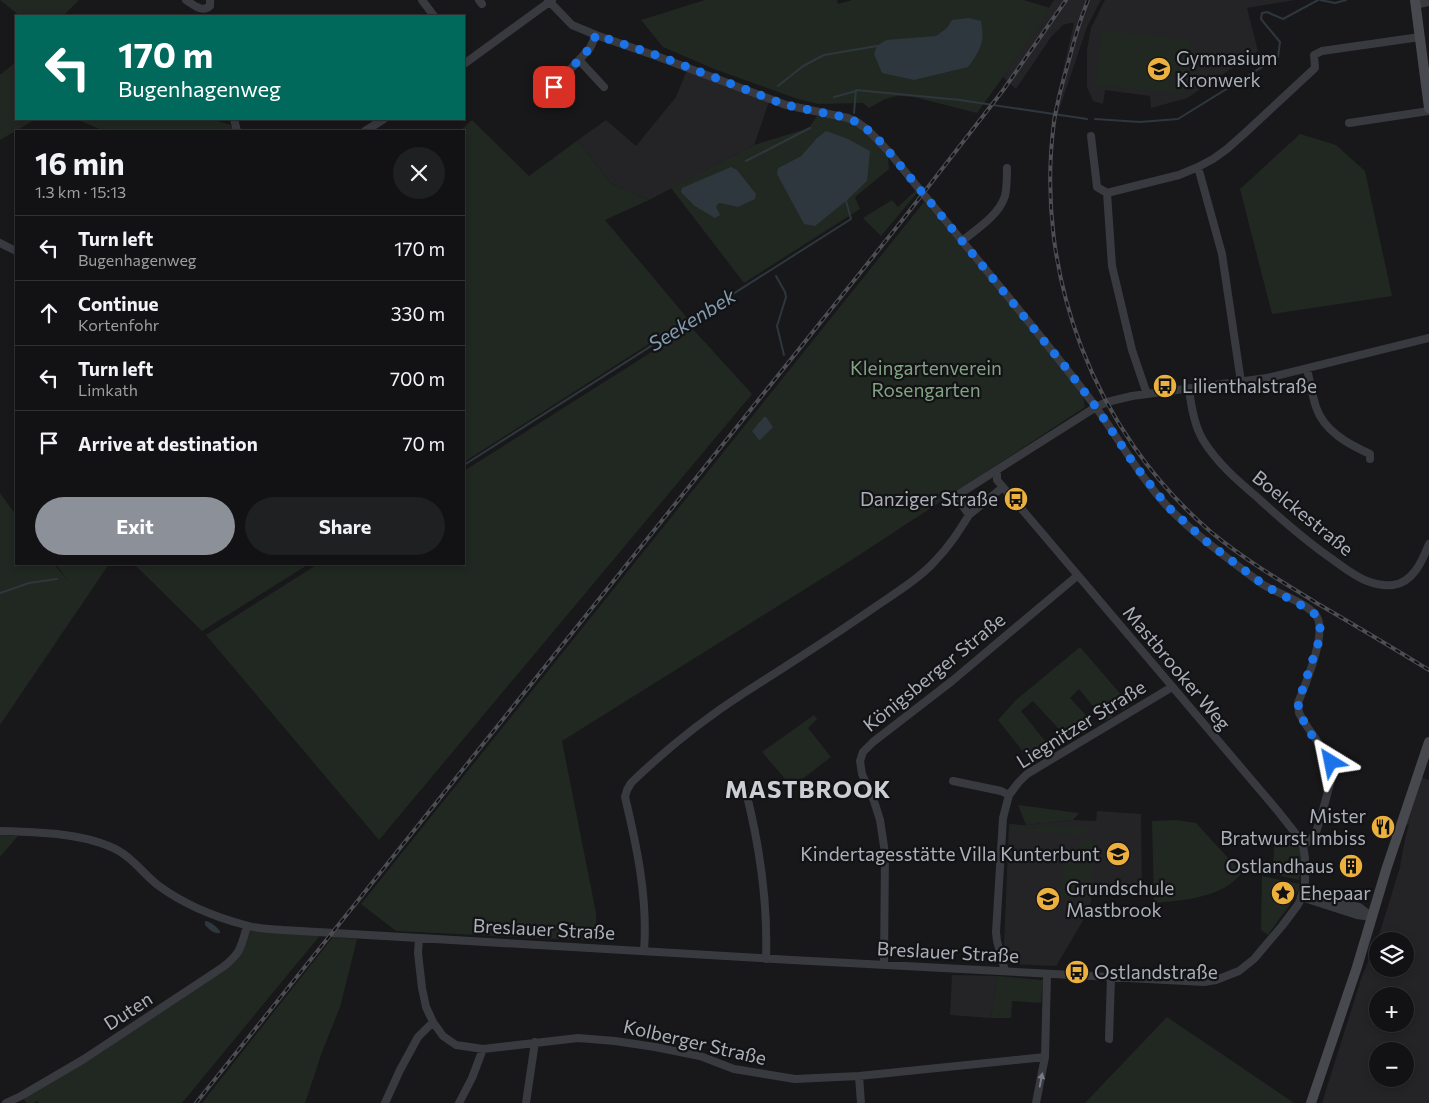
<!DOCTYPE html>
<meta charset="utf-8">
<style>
body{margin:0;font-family:Commissioner,sans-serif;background:#1f2022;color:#f1f3f6;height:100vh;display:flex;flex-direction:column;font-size:19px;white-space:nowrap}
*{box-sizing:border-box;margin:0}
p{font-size:16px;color:#9c9ea0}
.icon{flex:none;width:28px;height:28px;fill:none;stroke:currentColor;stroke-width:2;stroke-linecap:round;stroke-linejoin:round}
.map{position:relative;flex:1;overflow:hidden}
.sheet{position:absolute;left:15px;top:130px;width:450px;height:435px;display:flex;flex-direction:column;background:#121214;border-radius:0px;box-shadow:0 2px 8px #0003,0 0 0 1px #313234}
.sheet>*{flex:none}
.banner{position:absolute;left:15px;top:15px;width:450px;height:105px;border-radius:0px;box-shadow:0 2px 8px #0003,0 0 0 1px #313234;background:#00695c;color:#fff;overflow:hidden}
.tools{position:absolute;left:1369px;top:932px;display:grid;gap:10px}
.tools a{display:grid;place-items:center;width:45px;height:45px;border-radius:50%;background:#121214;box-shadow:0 2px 8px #0003,0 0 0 1px #313234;font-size:25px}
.pin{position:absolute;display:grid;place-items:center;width:42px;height:42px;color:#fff;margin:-21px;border-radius:10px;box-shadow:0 2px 8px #0006}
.me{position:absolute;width:55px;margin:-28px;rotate:325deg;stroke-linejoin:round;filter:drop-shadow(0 0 4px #0008)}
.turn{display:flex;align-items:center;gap:18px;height:105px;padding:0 20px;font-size:22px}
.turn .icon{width:65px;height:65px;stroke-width:2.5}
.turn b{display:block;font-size:35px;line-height:42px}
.round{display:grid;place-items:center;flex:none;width:52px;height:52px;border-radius:26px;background:#1f2022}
.headline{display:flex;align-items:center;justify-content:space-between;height:85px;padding:0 20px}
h1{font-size:30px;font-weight:700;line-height:38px}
.cta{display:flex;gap:10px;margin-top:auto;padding:10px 20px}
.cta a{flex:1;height:58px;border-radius:30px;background:#8c9099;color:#fff;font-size:20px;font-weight:700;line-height:58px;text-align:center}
.cta a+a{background:#1f2022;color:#f1f3f6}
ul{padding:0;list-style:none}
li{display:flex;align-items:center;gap:15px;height:65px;padding:0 20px;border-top:1px solid #313234}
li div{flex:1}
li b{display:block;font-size:19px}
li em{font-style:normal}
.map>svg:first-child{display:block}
.built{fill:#242427;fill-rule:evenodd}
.green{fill:#202821;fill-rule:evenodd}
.water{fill:#2e373d}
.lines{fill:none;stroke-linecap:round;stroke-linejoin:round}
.stream{stroke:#2e373d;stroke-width:2}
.minor{stroke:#393a3f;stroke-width:8}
.secondary{stroke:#47494f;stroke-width:10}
.rail-casing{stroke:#4c4e54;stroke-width:4}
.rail{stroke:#131315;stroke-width:2;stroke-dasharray:5.5;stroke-linecap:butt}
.oneway{fill:#777a82}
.route{stroke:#1a73e8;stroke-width:9;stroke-dasharray:0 16.2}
.labels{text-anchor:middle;stroke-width:4.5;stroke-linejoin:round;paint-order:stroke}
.poi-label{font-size:19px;fill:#aaafb9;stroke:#131315;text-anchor:start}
.park-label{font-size:19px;fill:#82a384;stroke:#131315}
.street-label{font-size:19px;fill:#aaafb9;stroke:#131315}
.water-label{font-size:20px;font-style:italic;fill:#839db3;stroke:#131315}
.district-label{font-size:24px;font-weight:bold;letter-spacing:1px;fill:#cbced5;stroke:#131315}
</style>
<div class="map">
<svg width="1429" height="1103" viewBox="0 0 1429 1103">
<rect width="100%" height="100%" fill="#18181a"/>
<!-- built -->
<path class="built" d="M1054,0H1101L1087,27L1055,122H1051L1074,23H1070L1063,25L1051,37L1016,89L1003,77Z
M1105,0H1295L1247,8L1258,51L1187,98L1151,108L1150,96L1105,90L1103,104L1093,101L1087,87V50L1091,28Z
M689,65L771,96L754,145L649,200L610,183L578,140L606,120L636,146L676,97Z
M1418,776L1429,780V1103H1322L1361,979L1380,932L1400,867L1405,839L1409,825L1402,823ZM1378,941H1405V969H1378ZM1378,996H1405V1024H1378ZM1378,1051H1405V1079H1378Z
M1097,811L1141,814L1142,886L1092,889L1090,909L1056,966L1010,964L1004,944L1009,824L1026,825L1073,820L1096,821Z
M952,975L997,976L991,1018L950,1015Z"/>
<!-- green -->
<path class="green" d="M0,0H79L63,16H20Z
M705,0H837L838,4L852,0H1024L1050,8L1003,77L977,113L914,97L897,96L885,99L869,108L863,103L819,104L798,99L714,69L663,47L641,20Z
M1102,30L1190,40L1185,94L1096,85Z
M16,62V119H36L0,140V75Z
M817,116L847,120L866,131L888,155L889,169L855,197L860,209L744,283L671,188L754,145L809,128ZM816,139L804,224L778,168L801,156ZM682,189L738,207L719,203L716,207L717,211Z
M76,119H212L231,125L233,131H104Z
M472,120L529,176L578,140L610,183L649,200L605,220L688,319L464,462V131H460Z
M1300,134L1336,145L1365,171L1392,296L1272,314L1240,189Z
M915,191L917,193L881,236L863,218L892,200L898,207Z
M924,202L1082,390L1085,407L850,561L562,741L596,913V941L396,931L361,904Z
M691,327L752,394L379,840L206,635L318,564H464V471Z
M0,493L16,515V564H54L69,582L56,564H109L0,725Z
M134,564H309L202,631Z
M1080,647L1130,705L1123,710L1114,702L1104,708L1113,717L1105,721L1079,689L1070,698L1095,725L1070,741L1033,701L1021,711L1053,751L1033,764L998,720L1016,700Z
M814,715L817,719L808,728L831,757L792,787L762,752Z
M1018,805L1079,813L1073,820L1026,825Z
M1176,820L1196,823L1242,873C1237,878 1231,884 1224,888C1203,899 1178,901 1154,903L1152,821Z
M1038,826L1093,828V831H1086V835L1012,830V827L1037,829Z
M1290,832C1303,846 1303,862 1299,880L1273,874L1274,845Z
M0,835L18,836L0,857Z
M1080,841H1093L1091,898L1062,897V874H1064V862H1060V855H1080Z
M1262,876L1300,884C1300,894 1275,924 1268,935L1261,930Z
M247,926L322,933L182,1103H39L37,1101L34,1103H27L21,1096L234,959Z
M333,937L357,939L340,1007L322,1052L305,1103H202Z
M997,976L1043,980L1041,1003L1012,1001L1011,1018H991Z
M1167,1017L1294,1103H1085Z"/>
<!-- water -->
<path class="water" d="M969,18L981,21C985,43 981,49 968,67L914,80L882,73L874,54L877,46L886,40L936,36L947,28L952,20Z
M826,131L848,139L870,151L867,181L846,201L815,226L804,224L777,174L778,168L801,156L816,139Z
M731,167L737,170L756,194L755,199L738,207L719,203L716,207L720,215L715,218L695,206L681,192L682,188Z
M764,417H766L773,427L761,439L759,440L752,431Z
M205,921C210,921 217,927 220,931V933C213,934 209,929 205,925Z"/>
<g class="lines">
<!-- stream -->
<path class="stream" d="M1320,0L1335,3L1346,0
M778,86L803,66L824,55L877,46
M834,97L856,91
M854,113L856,90L960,100L1087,119
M1095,119L1140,122L1178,119L1278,57L1280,42L1261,19L1262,13L1267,12L1283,19L1318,0
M746,161L810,128
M776,276L785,292L786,297L777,326L784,355
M464,465L851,219L846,201
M0,593L29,583L57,579"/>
<!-- minor -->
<path class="minor" d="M186,0C194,5 202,13 210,6V0
M422,0L434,16
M479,0L482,4
M548,0L572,25L596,35L659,57L786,105L848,118L857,122L868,130L890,153C955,234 1023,312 1086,394C1115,431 1136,473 1168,507C1195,535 1231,561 1262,584C1276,593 1310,604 1317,617C1327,634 1305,685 1298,703L1299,713L1304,722L1331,761L1333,773L1321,817L1315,835L1303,846
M1415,5L1429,2
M579,60L604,87
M464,64L552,0
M554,87L590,48L596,35
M234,119L237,131
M1349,123L1429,111
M365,131L384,119
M1091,136L1097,187L1107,193L1179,175L1198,167L1213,159L1227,149L1245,133L1315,68L1314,55L1322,51L1420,37
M1198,167L1222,254L1241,382
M1107,193L1112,266L1132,350L1147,394
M962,241C977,229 999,215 1005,196C1007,187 1007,177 1007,168
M0,243L16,251
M1307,369C1310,381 1312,395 1316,407C1324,431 1348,444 1370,454V459
M1189,389C1191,406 1194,425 1203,440C1217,463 1238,481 1258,498C1282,520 1306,541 1332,559C1343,567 1354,576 1367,581C1375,584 1385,586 1393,585C1413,583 1422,561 1429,544
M1003,487L969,515L956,496L1096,407L1107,402L1132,396L1267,378L1429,338
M953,781L1001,791L1009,795
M747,796C760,849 768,904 766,959
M0,831C36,832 87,833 119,851C135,860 145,876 159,886C185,905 215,917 245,925C258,929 271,929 283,930L792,960L1204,982L1216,980L1239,971L1254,959L1282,926L1297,906L1300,901L1305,884V858L1303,846L1296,834L1277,810L997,480V470
M1301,897L1308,894L1359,907L1372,917
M1301,897L1357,915L1371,917
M419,938L418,953L422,988L426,1007L433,1022L443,1036L456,1045L483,1049L578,1038L615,1041L655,1047L700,1056L734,1069L795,1079L859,1076L1045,1057
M644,951C648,899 637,847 625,797L627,790L631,783C665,750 704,719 744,693C788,665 832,637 875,607C894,594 920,578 935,561C949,547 959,531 969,515
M884,965L885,853L880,820L874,801L862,774L860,761L863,752L873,742L952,681L1077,576
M1005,971L997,941L996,932L1003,818L1009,795L1018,783L1027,774L1172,687
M1109,1039L1111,977
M859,1076L861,1103
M6,1103L21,1096L84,1059L223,967C241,953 241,947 247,926
M385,1103L400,1070L418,1037L433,1022
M459,1103L472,1078L483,1049
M526,1103L535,1042
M1036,1103L1045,1057L1047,974"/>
<!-- secondary -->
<path class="secondary" d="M1415,0L1429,108
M1311,1103L1357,967L1386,870L1429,742"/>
<!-- rail casing -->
<g class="rail-casing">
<path id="rail" d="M1088,0C1080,20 1074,40 1069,60C1063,81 1057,101 1054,122C1034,274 1094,432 1211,532C1245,560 1282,582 1320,605C1356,626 1393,648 1429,670
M196,1103L904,218L1004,89L1066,0"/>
</g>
<!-- rail -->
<use href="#rail" class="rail"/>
</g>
<!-- one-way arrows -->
<defs><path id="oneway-solid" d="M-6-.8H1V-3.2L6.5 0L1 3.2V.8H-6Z" transform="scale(1.25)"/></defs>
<use class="oneway" href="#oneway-solid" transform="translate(1041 1080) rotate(-79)"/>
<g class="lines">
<!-- route -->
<path class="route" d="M554,87L590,48L596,35L659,56L786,105L848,118C866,126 878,138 890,153L1067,369L1096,407L1134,464L1168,507L1207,542L1264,585L1310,610L1317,616L1320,626V638L1298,703C1301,725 1319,744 1331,762"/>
</g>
<!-- icons -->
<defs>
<g id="school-disc" transform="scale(1.25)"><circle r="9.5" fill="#ecb03e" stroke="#131315"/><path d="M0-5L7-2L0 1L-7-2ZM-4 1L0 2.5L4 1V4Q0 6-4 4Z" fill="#111"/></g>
<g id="bus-disc" transform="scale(1.25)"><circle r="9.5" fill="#ecb03e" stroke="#131315"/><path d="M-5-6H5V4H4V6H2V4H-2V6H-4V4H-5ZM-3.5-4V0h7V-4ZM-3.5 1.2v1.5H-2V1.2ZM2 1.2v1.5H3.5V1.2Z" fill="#111"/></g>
<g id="restaurant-disc" transform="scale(1.25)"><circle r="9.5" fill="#ecb03e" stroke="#131315"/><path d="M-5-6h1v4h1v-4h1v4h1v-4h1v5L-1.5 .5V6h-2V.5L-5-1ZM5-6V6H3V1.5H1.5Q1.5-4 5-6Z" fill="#111"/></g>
<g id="building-disc" transform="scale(1.25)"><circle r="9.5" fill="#ecb03e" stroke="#131315"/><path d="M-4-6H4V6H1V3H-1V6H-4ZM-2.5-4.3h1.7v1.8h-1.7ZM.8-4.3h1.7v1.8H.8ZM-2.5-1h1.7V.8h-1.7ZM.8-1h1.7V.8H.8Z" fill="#111"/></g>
<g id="sight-disc" transform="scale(1.25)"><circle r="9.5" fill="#ecb03e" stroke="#131315"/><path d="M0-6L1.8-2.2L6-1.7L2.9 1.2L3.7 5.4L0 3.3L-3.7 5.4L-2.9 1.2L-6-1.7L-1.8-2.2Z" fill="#111"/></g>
</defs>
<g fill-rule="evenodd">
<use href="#school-disc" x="1159" y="69"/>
<use href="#bus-disc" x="1165" y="386"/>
<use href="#bus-disc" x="1016" y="499"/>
<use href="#restaurant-disc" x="1383" y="827"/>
<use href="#school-disc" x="1118" y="854"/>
<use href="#building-disc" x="1351" y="866"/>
<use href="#sight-disc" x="1283" y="893"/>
<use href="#school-disc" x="1048" y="899"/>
<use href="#bus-disc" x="1077" y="972"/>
</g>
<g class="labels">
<!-- poi labels -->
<g class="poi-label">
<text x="1176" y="65">Gymnasium<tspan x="1176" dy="22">Kronwerk</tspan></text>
<text x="1182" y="393">Lilienthalstraße</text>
<text x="998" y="506" text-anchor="end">Danziger Straße</text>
<text x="1366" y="823" text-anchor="end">Mister<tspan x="1366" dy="22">Bratwurst Imbiss</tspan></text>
<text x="1100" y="861" text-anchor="end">Kindertagesstätte Villa Kunterbunt</text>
<text x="1334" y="873" text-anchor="end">Ostlandhaus</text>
<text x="1066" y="895">Grundschule<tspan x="1066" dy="22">Mastbrook</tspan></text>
<text x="1300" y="900">Ehepaar</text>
<text x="1094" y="979">Ostlandstraße</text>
</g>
<!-- park labels -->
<g class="park-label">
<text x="926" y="375">Kleingartenverein<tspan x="926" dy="22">Rosengarten</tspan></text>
</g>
<!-- street labels -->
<g class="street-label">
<text transform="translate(1303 513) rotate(39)" y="7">Boelckestraße</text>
<text transform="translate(1177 668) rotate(50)" y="7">Mastbrooker Weg</text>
<text transform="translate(934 672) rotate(-39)" y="7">Königsberger Straße</text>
<text transform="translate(1081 724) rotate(-32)" y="7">Liegnitzer Straße</text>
<text transform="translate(544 929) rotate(3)" y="7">Breslauer Straße</text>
<text transform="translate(948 952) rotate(3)" y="7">Breslauer Straße</text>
<text transform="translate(128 1011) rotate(-33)" y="7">Duten</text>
<text transform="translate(695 1042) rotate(13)" y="7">Kolberger Straße</text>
</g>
<!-- water labels -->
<g class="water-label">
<text transform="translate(692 320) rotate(-32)" y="7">Seekenbek</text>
</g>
<!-- district labels -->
<g class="district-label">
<text x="808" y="798">MASTBROOK</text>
</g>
</g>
</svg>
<div class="tools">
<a><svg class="icon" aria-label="layers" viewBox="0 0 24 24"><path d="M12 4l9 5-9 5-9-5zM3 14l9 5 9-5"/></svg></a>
<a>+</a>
<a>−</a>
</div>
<div class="pin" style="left:554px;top:87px;background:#d93025"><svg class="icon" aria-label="arrive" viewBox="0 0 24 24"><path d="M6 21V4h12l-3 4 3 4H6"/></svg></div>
<svg class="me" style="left:1331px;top:762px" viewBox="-20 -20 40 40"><path d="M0-17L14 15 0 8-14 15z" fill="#1a73e8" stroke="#fff" stroke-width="4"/></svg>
<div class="banner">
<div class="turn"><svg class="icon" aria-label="left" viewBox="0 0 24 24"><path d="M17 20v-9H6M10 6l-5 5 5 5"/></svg><div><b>170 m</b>Bugenhagenweg</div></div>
</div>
<section class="sheet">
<div class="headline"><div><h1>16 min</h1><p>1.3 km · 15:13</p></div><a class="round"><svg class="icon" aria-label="close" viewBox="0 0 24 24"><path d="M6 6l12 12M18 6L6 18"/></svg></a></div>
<ul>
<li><svg class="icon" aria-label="left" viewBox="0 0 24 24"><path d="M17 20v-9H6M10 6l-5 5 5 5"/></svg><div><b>Turn left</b><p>Bugenhagenweg</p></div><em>170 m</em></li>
<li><svg class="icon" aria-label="ahead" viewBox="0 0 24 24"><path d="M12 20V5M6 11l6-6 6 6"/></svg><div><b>Continue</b><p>Kortenfohr</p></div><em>330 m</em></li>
<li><svg class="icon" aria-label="left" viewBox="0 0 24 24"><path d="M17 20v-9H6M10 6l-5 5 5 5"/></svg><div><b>Turn left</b><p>Limkath</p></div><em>700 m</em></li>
<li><svg class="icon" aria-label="arrive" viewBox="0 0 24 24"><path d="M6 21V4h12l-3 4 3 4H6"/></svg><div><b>Arrive at destination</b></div><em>70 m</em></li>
</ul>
<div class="cta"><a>Exit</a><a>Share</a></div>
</section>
</div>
